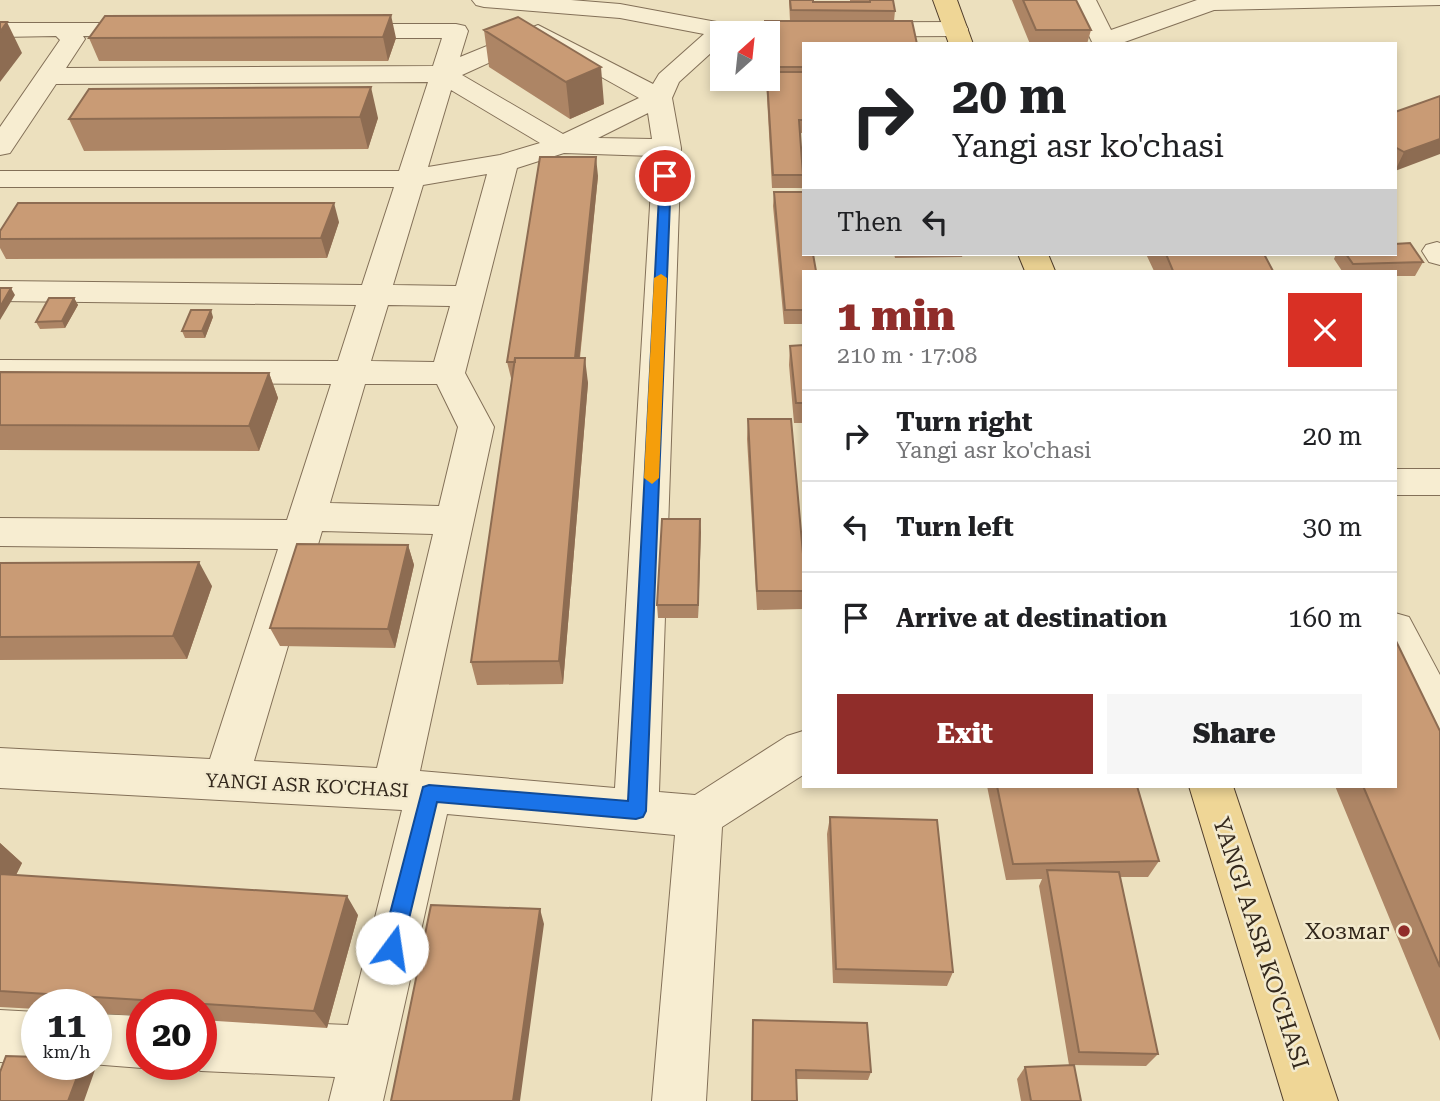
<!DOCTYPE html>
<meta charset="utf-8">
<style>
body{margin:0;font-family:"Roboto Serif",serif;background:#f6f6f6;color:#202124;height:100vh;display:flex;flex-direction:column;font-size:26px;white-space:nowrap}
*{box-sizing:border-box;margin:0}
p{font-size:23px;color:#757577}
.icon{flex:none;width:38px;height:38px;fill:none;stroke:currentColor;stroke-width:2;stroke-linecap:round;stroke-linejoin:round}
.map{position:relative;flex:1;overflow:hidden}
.details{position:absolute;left:802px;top:270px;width:595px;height:518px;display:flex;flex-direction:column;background:#fff;border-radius:0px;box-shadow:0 4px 10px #0003}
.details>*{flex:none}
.top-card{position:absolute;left:802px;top:42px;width:595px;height:214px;border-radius:0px;box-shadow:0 4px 10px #0003;background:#fff;color:#202124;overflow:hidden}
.needle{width:46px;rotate:27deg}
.buttons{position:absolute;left:710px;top:21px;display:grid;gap:14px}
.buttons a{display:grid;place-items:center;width:70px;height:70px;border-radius:0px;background:#fff;box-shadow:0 4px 10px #0003;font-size:35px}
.speed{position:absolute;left:21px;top:989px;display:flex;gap:14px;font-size:35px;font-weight:700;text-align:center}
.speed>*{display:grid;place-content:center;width:91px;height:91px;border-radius:50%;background:#fff;box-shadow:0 4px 10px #0003;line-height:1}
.speed small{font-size:18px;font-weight:400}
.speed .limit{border:10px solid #d22;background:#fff;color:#111}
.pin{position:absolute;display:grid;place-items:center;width:60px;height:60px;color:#fff;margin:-30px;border:4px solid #fff;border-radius:50%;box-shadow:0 2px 7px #0007}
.me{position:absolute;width:77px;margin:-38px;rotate:14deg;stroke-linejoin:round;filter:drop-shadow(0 0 5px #0008)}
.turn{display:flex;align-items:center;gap:24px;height:147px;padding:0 35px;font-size:32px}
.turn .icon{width:91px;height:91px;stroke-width:2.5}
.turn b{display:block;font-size:49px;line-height:60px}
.then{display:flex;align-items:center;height:66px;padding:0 35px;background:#0003;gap:14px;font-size:26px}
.round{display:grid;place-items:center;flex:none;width:74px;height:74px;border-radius:0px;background:#f6f6f6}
.headline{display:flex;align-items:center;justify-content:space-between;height:119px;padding:0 35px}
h1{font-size:42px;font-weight:800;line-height:52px;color:#902d2a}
.action{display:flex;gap:14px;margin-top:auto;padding:14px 35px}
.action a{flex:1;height:80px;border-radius:0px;background:#902d2a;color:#fff;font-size:28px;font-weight:800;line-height:80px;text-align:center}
.action a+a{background:#f6f6f6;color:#202124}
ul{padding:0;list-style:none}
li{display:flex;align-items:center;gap:21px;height:91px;padding:0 35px;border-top:2px solid #e0e0e0}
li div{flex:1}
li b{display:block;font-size:26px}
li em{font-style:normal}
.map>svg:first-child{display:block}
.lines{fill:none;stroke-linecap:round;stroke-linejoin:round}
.minor-casing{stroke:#837058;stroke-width:2}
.major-casing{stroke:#513e2c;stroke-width:2}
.minor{fill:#f7edd1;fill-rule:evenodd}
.major{fill:#efd696;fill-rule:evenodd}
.wall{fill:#ad8565}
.shaded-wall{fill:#8d6c52}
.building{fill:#c99b75;stroke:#8d6c52;stroke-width:2}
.route{fill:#1a73e8;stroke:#114b97;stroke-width:2}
.slow{fill:#f59e0b}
.poi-dot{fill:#902d2a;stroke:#f3eace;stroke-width:2.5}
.labels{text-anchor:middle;stroke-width:5;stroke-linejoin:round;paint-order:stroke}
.street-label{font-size:19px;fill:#33281c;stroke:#f3eace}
.near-poi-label{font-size:23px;fill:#33281c;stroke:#f3eace;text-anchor:end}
.near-street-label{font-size:23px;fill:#33281c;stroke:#f3eace}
</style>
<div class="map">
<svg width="1440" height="1101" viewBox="0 0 1440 1101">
<rect width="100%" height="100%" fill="#ece0be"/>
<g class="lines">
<!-- minor casing -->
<g class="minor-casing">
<path id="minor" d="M472,0H571L620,4L722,23L956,22L965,24L968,29L965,34L956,36L768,37V33H723V42L679,82L672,98L681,148L659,792L695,795L787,736L803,731V775L722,827L706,1101H652L675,835L447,814L383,1101H329L335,1077L201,1071L184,1064H201V1019L348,1025L402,810L0,788V748L210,759L278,549L0,546V518L287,520L331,384L0,382V360L338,361L356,305L0,301V281L362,285L394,187H0V171H399L428,82L56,84L10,153L0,155V127L60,40L56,36L0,37V23H146L155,25L158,30L155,35L146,37L83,36L85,39L66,68L433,66L442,38H343L334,36L331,31L334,26L343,24H456L465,26L468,31L460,57L538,25L653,84L659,74L704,34L620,18L484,7L476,5ZM537,41L639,98L563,134L462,75ZM451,90L540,143L500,155L428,167ZM648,113L652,139L598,138ZM564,153L653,156L615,788L420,771L494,427L465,373L517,168ZM487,174L456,286L393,285L423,185ZM388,305L450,306L434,362L371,361ZM365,384H437L458,427L439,506L330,503ZM322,531L433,534L377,768L254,761Z
M1072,0H1096L1111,30L1197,0H1440V5L1214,10L1119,44H1093Z
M1437,242L1440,243V265L1429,262L1422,251L1426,245Z
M1395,469H1440V495H1395Z
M1395,613L1409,617L1440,675V734L1425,729L1395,669Z
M0,1010L37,1012V1064L0,1062Z
M96,1014L142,1016V1064H152L142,1068L91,1064H96Z"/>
</g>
<!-- major casing -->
<g class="major-casing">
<path id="major" d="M933,0H957L973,44H949Z
M1018,254H1048L1055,271H1025Z
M1189,786H1233L1338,1101H1284Z"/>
</g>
<!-- minor -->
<use href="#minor" class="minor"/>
<!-- major -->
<use href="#major" class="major"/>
</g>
<!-- wall -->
<path class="wall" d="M789,0H813V2H850V0H893L895,11L894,21L803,44V133H800L803,170V191V188H772L766,79H768V33H764L765,21H790Z
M1012,0H1076L1091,30L1087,44H1030Z
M105,16L396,38L388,61H99L89,38Z
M484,30L604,104L570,119L489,67Z
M89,89L378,118L368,149L84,151L69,119Z
M1440,96L1395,171V112Z
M598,176L580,358L588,383L563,684L477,685L471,662L512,382L507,362Z
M774,192L803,271V324H784L773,206Z
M339,222L327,258L6,259L0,248V231Z
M894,254H963L962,257L895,258Z
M1146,254H1264L1273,271H1154Z
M1336,254H1395L1423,262L1415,276H1395V271H1342L1334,259Z
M74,298L78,305L65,328L40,329L36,322Z
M213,317L205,338H185L182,331Z
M803,345V423H794L789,365L790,346Z
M0,372L269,373L278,398L259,451L0,450Z
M748,419L803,554V609L757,610L747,439Z
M700,519L698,618H658L657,605Z
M408,545L414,565L395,648L280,646L270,628Z
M0,563L212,586L187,659L0,660Z
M1440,731V1041L1335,786H1395Z
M987,786H1137L1159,861L1148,877H1120L1158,1054L1146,1066L1069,1065L1039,886L1042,879L1006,880Z
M830,817L953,972L947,986L833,983L827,834Z
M0,843L22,863L16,875L358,915L327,1028L201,1020V1004H142V1016L96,1013V1004H37V1009L0,1007Z
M753,1020L871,1072L868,1080L796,1079L797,1101H752Z
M1025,1067L1081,1101H1021L1017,1079Z"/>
<!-- shaded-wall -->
<path class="shaded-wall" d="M391,15L396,38L388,61L383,37Z
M7,22L22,53L0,82V32Z
M601,67L604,104L570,119L566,82Z
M371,87L378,118L368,149L360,117Z
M1440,139V154L1395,171L1404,152Z
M596,157L598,176L577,382L575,362Z
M334,203L339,222L327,258L321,238Z
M11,288L15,295L0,320V307Z
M74,298L78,305L65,328L62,321Z
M211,310L213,317L205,338L202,331Z
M585,358L588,383L563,684L559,661Z
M269,373L278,398L259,451L249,426Z
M700,519L701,532L698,618V605Z
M408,545L414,565L395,648L388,629Z
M199,562L212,586L187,659L173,636Z
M0,843L22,863L7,893L0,887Z
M347,896L358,915L327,1028L314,1011Z
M540,909L544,924L520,1101H513Z
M82,1064H92L96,1067L84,1101H68Z"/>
<!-- building -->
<path class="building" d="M790,0H813V2H870V0H893L895,11L791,10Z
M1023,0H1076L1091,30H1036Z
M391,15L383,37L89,38L105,16Z
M518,17L601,67L566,82L484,30Z
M765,21H912L917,44H803V67H768V33H765Z
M0,22H7L0,32Z
M768,72H803V120H799L803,175H773L767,79H768Z
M371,87L360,117L69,119L89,89Z
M1440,96V139L1404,152L1395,147V112Z
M540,157H596L575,358H515V362H507Z
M774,192H803V254H813L816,271H803V310H785Z
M18,203H334L321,238L0,239V231Z
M1410,243L1423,262L1353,264L1346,254H1395V244Z
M1166,254H1264L1273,271H1173Z
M0,288H11L0,307Z
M49,298H74L62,321L36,322Z
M191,310H211L202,331H182Z
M803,345V403H796L790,346Z
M515,358H585L559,661L471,662Z
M0,372L269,373L249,426L0,425Z
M748,419H791L803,554V591H757Z
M662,519H700L698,605H657Z
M297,544L408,545L388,629L270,628Z
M199,562L173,636L0,637V563Z
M1395,639L1440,731V967L1363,786H1395Z
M997,786H1137L1159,861L1013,864Z
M830,817L937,820L953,972L836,969Z
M1047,870L1119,872L1158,1054L1079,1052Z
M0,874L347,896L314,1011L0,991Z
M431,905L540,909L513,1101H391Z
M753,1020L867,1023L871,1072L796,1070L797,1101H752Z
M6,1056L37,1057V1064H82L68,1101H0V1072Z
M1074,1065L1081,1101H1031L1025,1067Z"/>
<!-- route -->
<path class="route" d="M665,172L671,176L646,811L643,817L636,819L437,802L402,948L399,956L392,959L384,956L381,948L423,787L429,785L628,801L660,176Z"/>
<!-- slow -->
<path class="slow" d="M661,274L667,278L659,478L652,484L644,478L654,278Z"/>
<!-- markers -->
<circle class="poi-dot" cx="1404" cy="931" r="7"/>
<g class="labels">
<!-- street labels -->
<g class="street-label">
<text transform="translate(307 785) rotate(3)" y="7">YANGI ASR KO'CHASI</text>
</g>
<!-- near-poi labels -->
<g class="near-poi-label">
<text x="1390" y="939">Хозмаг</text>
</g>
<!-- near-street labels -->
<g class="near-street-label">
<text transform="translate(1261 943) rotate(72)" y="8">YANGI AASR KO'CHASI</text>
</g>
</g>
</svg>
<div class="buttons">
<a><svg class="needle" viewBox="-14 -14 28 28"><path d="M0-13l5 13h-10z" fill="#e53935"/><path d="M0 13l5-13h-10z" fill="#757577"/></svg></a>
</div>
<div class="speed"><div>11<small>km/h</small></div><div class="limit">20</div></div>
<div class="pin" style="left:665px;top:176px;background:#d93025"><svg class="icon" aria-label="arrive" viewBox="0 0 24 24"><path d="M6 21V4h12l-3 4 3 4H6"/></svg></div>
<svg class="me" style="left:392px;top:948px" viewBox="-20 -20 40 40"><circle r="19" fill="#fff"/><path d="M0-13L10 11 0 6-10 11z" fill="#1a73e8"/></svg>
<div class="top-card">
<div class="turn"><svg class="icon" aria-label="right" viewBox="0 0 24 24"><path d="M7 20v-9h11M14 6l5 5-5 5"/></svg><div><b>20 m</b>Yangi asr ko'chasi</div></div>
<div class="then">Then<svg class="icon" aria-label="left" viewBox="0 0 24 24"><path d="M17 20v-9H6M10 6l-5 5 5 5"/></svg></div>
</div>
<section class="details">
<div class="headline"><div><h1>1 min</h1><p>210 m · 17:08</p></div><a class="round" style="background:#d93025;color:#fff"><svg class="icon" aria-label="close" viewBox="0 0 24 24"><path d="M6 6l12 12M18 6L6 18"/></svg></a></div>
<ul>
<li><svg class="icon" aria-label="right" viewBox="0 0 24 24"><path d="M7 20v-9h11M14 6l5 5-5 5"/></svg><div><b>Turn right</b><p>Yangi asr ko'chasi</p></div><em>20 m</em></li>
<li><svg class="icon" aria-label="left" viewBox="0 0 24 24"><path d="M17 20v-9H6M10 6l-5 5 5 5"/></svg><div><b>Turn left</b></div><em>30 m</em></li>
<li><svg class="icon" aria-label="arrive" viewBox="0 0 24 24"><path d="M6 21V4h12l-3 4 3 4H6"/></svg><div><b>Arrive at destination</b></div><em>160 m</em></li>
</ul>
<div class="action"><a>Exit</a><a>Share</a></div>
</section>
</div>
